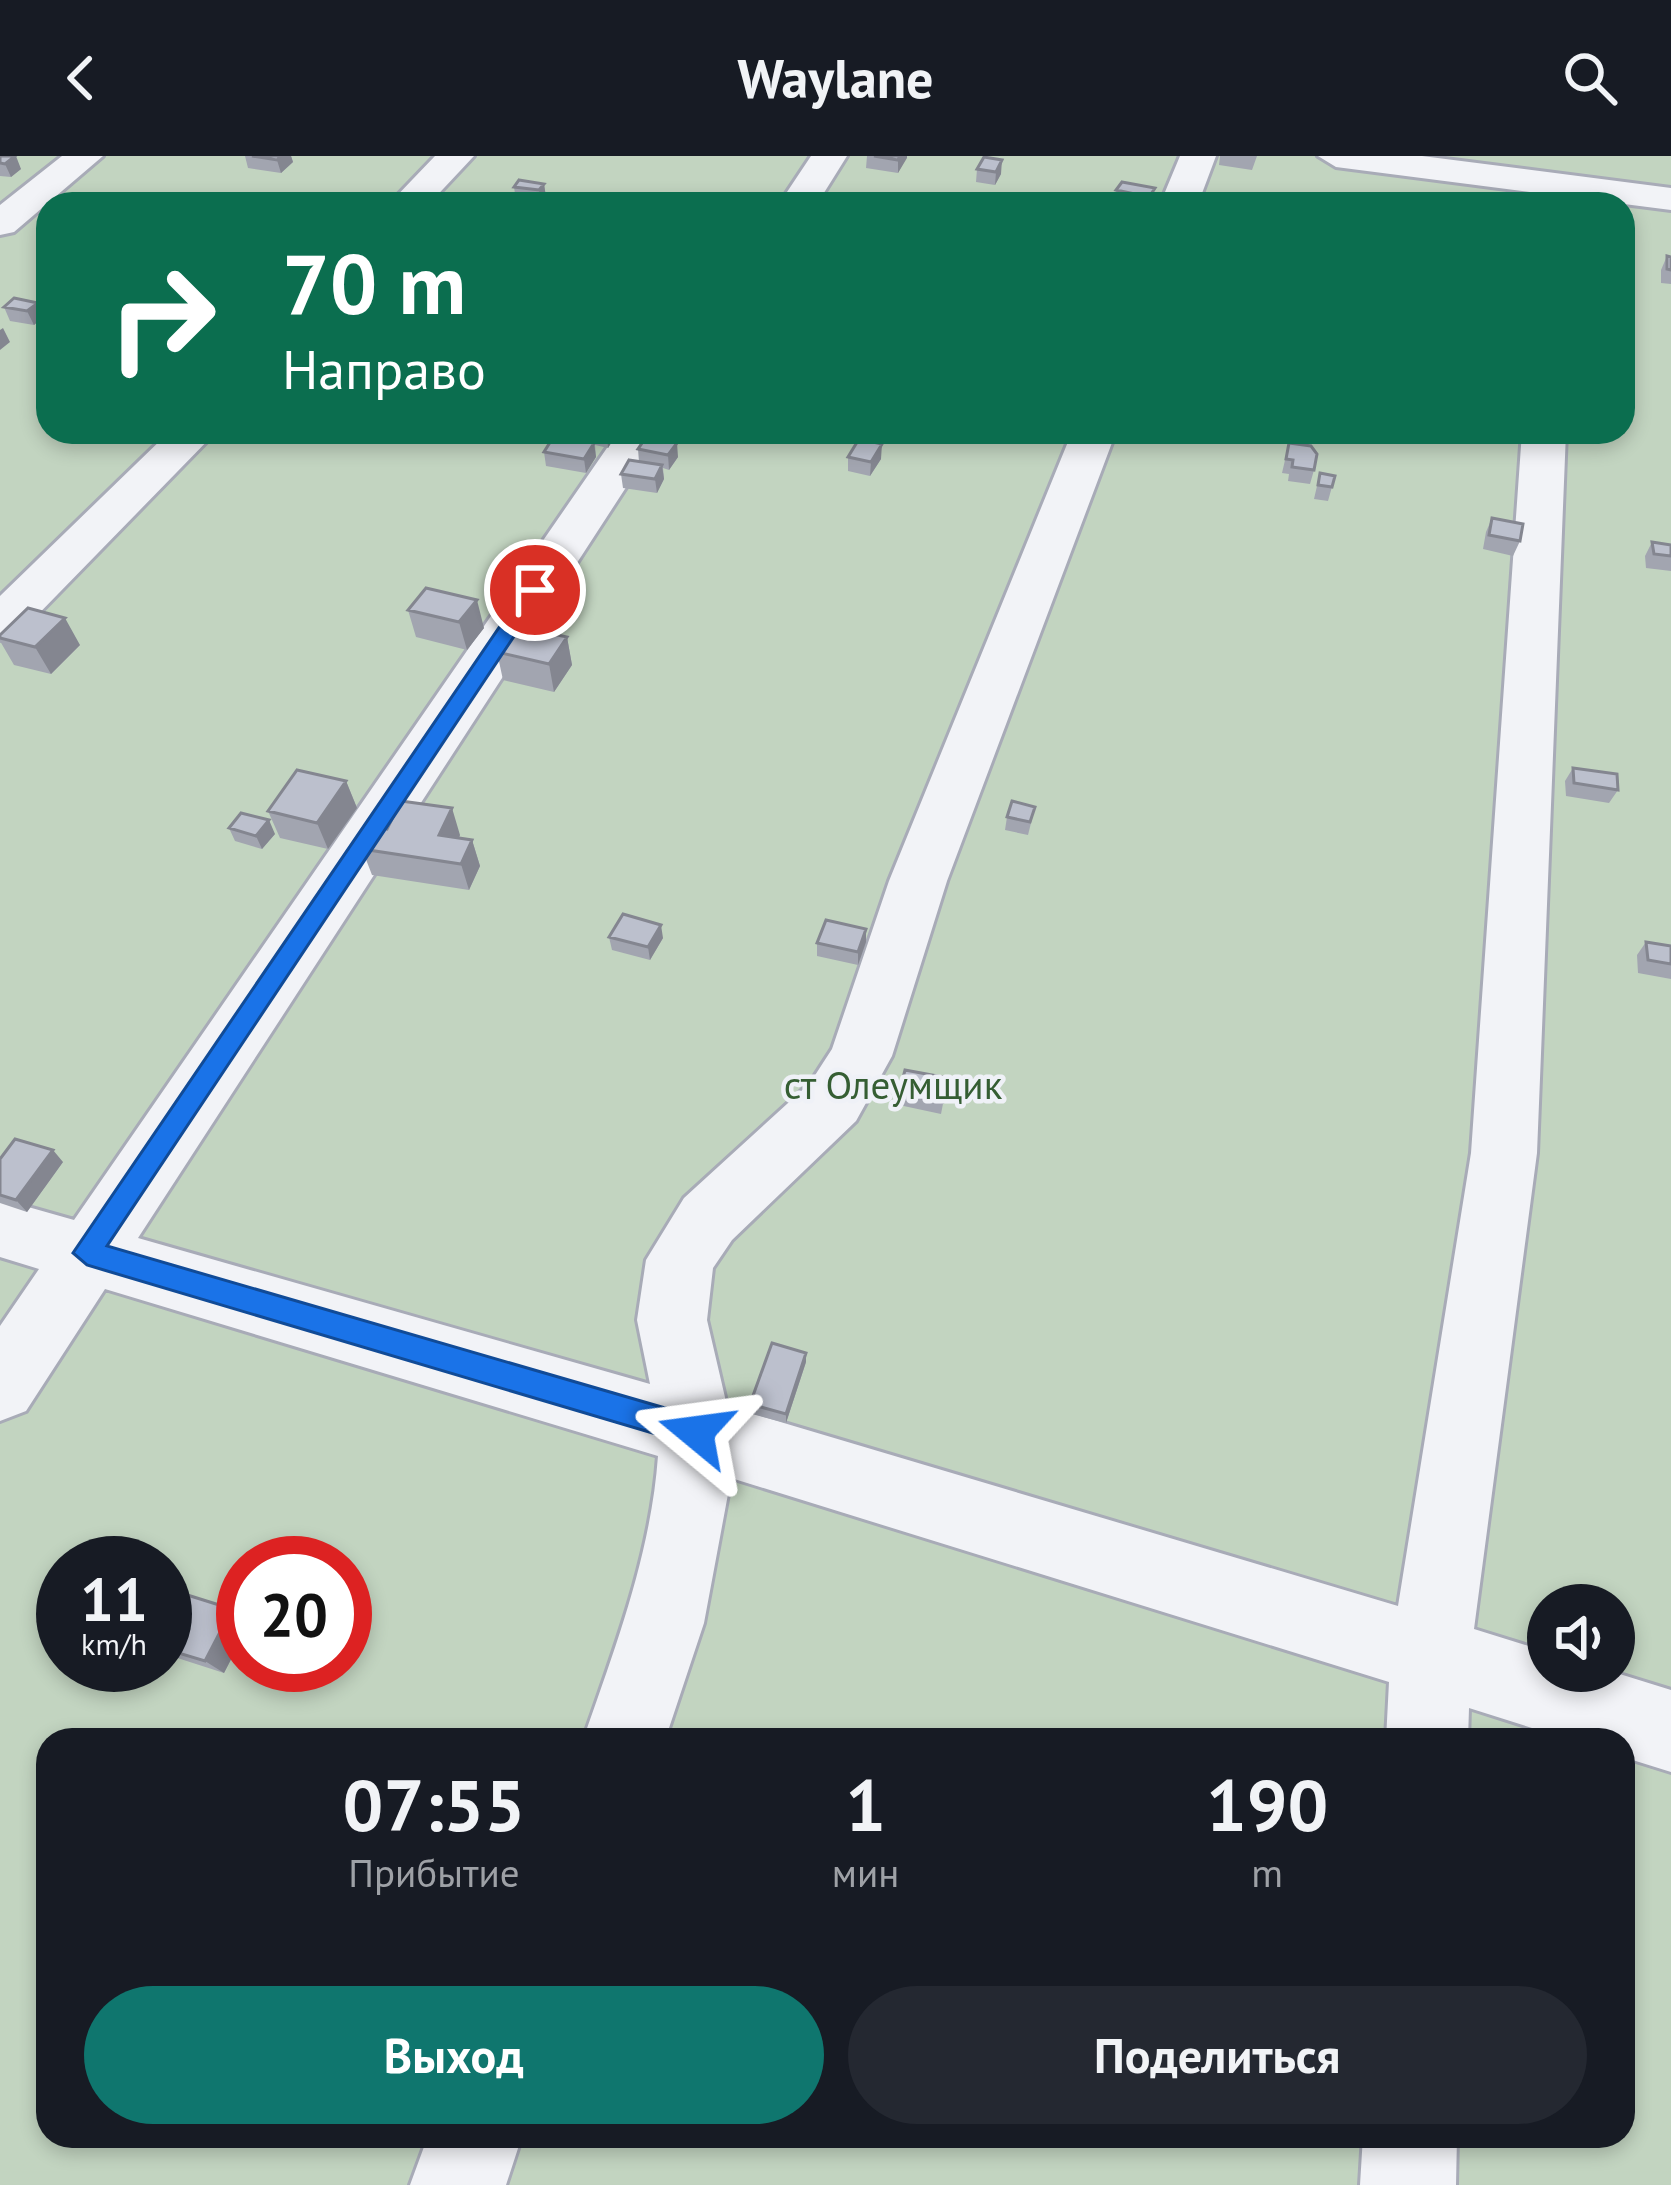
<!DOCTYPE html>
<html lang="ru">
<meta charset="utf-8">
<style>
body{margin:0;font-family:"PT Sans",sans-serif;background:#242831;color:#f1f3f6;height:100vh;display:flex;flex-direction:column;font-size:45px;white-space:nowrap}
*{box-sizing:border-box;margin:0}
p{font-size:39px;color:#9ea1a6}
.icon{flex:none;width:66px;height:66px;fill:none;stroke:currentColor;stroke-width:2;stroke-linecap:round;stroke-linejoin:round}
.map{position:relative;flex:1;overflow:hidden}
.sheet{position:absolute;left:36px;top:1572px;width:1599px;height:420px;display:flex;flex-direction:column;background:#171b24;border-radius:36px;box-shadow:0 6px 18px #0003}
.sheet>*{flex:none}
.guide{position:absolute;left:36px;top:36px;width:1599px;height:252px;border-radius:36px;box-shadow:0 6px 18px #0003;background:#0b6e4f;color:#fff;overflow:hidden}
.controls{position:absolute;left:1527px;top:1428px;display:grid;gap:24px}
.controls a{display:grid;place-items:center;width:108px;height:108px;border-radius:50%;background:#171b24;box-shadow:0 6px 18px #0003;font-size:60px}
.speed{position:absolute;left:36px;top:1380px;display:flex;gap:24px;font-size:60px;font-weight:700;text-align:center}
.speed>*{display:grid;place-content:center;width:156px;height:156px;border-radius:50%;background:#171b24;box-shadow:0 6px 18px #0003;line-height:1}
.speed small{font-size:30px;font-weight:400}
.speed .limit{border:18px solid #d22;background:#fff;color:#111}
.pin{position:absolute;display:grid;place-items:center;width:102px;height:102px;color:#fff;margin:-51px;border:6px solid #fff;border-radius:50%;box-shadow:0 3px 12px #0007}
.me{position:absolute;width:132px;margin:-66px;rotate:286deg;stroke-linejoin:round;filter:drop-shadow(0 0 9px #0008)}
.turn{display:flex;align-items:center;gap:42px;height:252px;padding:0 48px;font-size:54px}
.turn .icon{width:156px;height:156px;stroke-width:2.5}
.turn b{display:block;font-size:84px;line-height:102px}
.eta{display:flex;justify-content:space-evenly;align-items:center;height:204px;text-align:center}
.eta b{font-size:72px;font-weight:700;line-height:84px}
.cta{display:flex;gap:24px;margin-top:auto;padding:24px 48px}
.cta a{flex:1;height:138px;border-radius:72px;background:#0f766e;color:#fff;font-size:48px;font-weight:700;line-height:138px;text-align:center}
.cta a+a{background:#242831;color:#f1f3f6}
header{display:flex;justify-content:space-between;align-items:center;height:156px;padding:0 48px;background:#171b24;font-size:54px;font-weight:700}
.map>svg:first-child{display:block}
.green{fill:#c2d4c0;fill-rule:evenodd}
.lines{fill:none;stroke-linecap:round;stroke-linejoin:round}
.minor-casing{stroke:#a8abb7;stroke-width:6}
.minor{fill:#f2f3f7;fill-rule:evenodd}
.wall{fill:#a2a5b0}
.shaded-wall{fill:#848690}
.building{fill:#bcc0cd;stroke:#848690;stroke-width:3}
.route{fill:#1a73e8;stroke:#114b97;stroke-width:3}
.labels{text-anchor:middle;stroke-width:9;stroke-linejoin:round;paint-order:stroke}
.park-label{font-size:39px;fill:#355e33;stroke:#eff1f7}
</style>
<header><svg class="icon" aria-label="back" viewBox="0 0 24 24"><path d="M15 5l-7 7 7 7"/></svg>Waylane<svg class="icon" aria-label="search" viewBox="0 0 24 24"><circle cx="10" cy="10" r="6"/><path d="M15 15l6 6"/></svg></header>
<div class="map">
<svg width="1671" height="2029" viewBox="0 0 1671 2029">
<rect width="100%" height="100%" fill="#dfe2e9"/>
<!-- green -->
<path class="green" d="M0,0H1671V2029H0ZM48,48H1623V276H48ZM63,1407H165V1509H63ZM243,1407H345V1509H243ZM1548,1449H1614V1515H1548ZM48,1584H1623V1980H48Z"/>
<g class="lines">
<!-- minor casing -->
<g class="minor-casing">
<path id="minor" d="M62,0H103L14,76L0,79V49Z
M435,0H474L429,48H389Z
M811,0H847L817,48H779Z
M1180,0H1216L1198,48H1160Z
M1318,0H1422L1671,32V54L1336,11Z
M169,276H216L18,479L0,484V440Z
M618,276H662L138,1082L650,1228L637,1164L646,1104L684,1042L810,927L832,893L889,725L1072,276H1116L947,725L892,900L856,965L732,1084L713,1112L707,1164L727,1250L1398,1450L1471,997L1522,276H1566L1537,997L1474,1473L1548,1496V1515H1610L1671,1534V1616L1623,1601V1584H1570L1469,1552L1468,1584H1386L1389,1526L731,1322L704,1467L665,1584H583C615,1492 651,1398 658,1300L105,1133L26,1255L0,1265V1170L39,1113L0,1101V1043L74,1064Z
M428,1980H522L506,2029H410Z
M1363,1980H1457L1456,2029H1360Z"/>
</g>
<!-- minor -->
<use href="#minor" class="minor"/>
</g>
<!-- wall -->
<path class="wall" d="M0,0L21,13L11,21L0,20Z
M245,0H291L293,6L281,17L248,12Z
M867,0H907L898,17L866,12Z
M1220,0H1257L1252,14L1219,9Z
M977,13L1001,18L995,29L976,26Z
M544,28L546,41L541,48L516,45L514,31Z
M1155,32L1151,48H1114L1116,34Z
M1667,100L1671,101V128L1661,127V114Z
M14,142L44,160L34,169L10,165L4,151Z
M581,276H616V279L608,292L595,289L596,301L586,317L546,310L544,296L582,285Z
M1289,287L1314,314L1310,328L1288,325L1289,318L1282,317Z
M638,293L678,301L669,314L663,312L664,323L657,337L623,332L621,318L639,306Z
M848,301L881,303L870,320L848,315Z
M1320,317L1335,320L1328,345L1314,343Z
M1492,362L1520,385L1513,400L1483,393L1486,376Z
M1652,386L1671,389V415L1646,412L1645,400Z
M408,454L484,472L467,494L416,481Z
M0,479L80,489L51,518L14,509L0,485Z
M567,481L572,509L554,536L503,524L497,496Z
M1573,612L1618,634L1609,647L1566,640L1565,625Z
M346,625L357,652L328,693L280,682L268,655Z
M1035,651L1028,679L1005,674L1007,661Z
M229,672L275,678L262,693L235,685Z
M460,679L459,682L472,684L480,710L469,734L372,719L362,693Z
M866,773V786L858,809L817,800V787Z
M609,781L663,782L650,804L612,794Z
M1646,786L1671,790V823L1638,817L1637,799Z
M948,922L941,958L899,949V937Z
M0,1003L63,1006L27,1056L0,1047Z
M806,1206L786,1267L752,1258L750,1248Z
M165,1432L232,1453L243,1462V1480L224,1517L165,1498Z"/>
<!-- shaded-wall -->
<path class="shaded-wall" d="M16,0L21,13L11,21L5,8Z
M281,0H291L293,6L281,17L277,4Z
M900,0H907V2L898,17V4Z
M1002,4L1001,18L995,29L996,16Z
M544,28L546,41L541,48L539,34Z
M38,147L44,160L34,169L27,155Z
M3,172L10,186L0,194V174Z
M607,276H616V279L608,292Z
M594,287L596,301L586,317L584,303Z
M677,287L678,301L669,314L668,299Z
M882,288L881,303L870,320L871,306Z
M662,309L664,323L657,337L655,323Z
M477,444L484,472L467,494L459,466Z
M65,462L80,489L51,518L35,491Z
M567,481L572,509L554,536L549,508Z
M346,625L357,652L328,693L317,667Z
M452,652L460,679L448,705L439,679Z
M269,664L275,678L262,693L256,680Z
M472,684L480,710L469,734L461,708Z
M661,769L663,782L650,804L648,791Z
M866,773V786L858,809V796Z
M53,994L63,1006L27,1056L16,1044Z
M806,1197V1206L786,1267V1258Z
M232,1453L243,1462V1480L224,1517L205,1505Z"/>
<!-- building -->
<path class="building" d="M0,0H15L5,8L0,7Z
M252,0H281L277,4Z
M874,0H900L898,4Z
M984,1L1002,4L996,16L977,13Z
M519,24L544,28L539,34L514,31Z
M1122,26L1155,32L1149,41L1116,34Z
M1667,100L1671,101V114L1667,113Z
M14,142L38,147L27,155L4,151Z
M554,280L594,287L584,303L544,296Z
M647,280L677,287L668,299L638,293Z
M859,283L882,288L871,306L848,301Z
M1289,287L1311,290L1317,298L1314,314L1292,311L1293,304L1286,303Z
M629,304L662,309L655,323L621,318Z
M1320,317L1335,320L1332,331L1318,329Z
M1492,362L1523,368L1520,385L1489,379Z
M1652,386L1671,389V400L1654,398Z
M426,432L477,444L459,466L408,454Z
M28,452L65,462L35,491L0,482V479Z
M515,470L567,481L549,508L497,496Z
M1573,612L1617,618L1618,634L1574,627Z
M297,614L346,625L317,667L268,655Z
M401,645L452,652L439,679L472,684L461,708L362,693L374,671L387,673Z
M1012,645L1035,651L1030,666L1007,661Z
M241,657L269,664L256,680L229,672Z
M623,758L661,769L648,791L609,781Z
M826,764L866,773L858,796L817,787Z
M1646,786L1671,790V808L1648,804Z
M905,914L948,922L943,946L899,937Z
M15,983L53,994L16,1044L0,1039V1003Z
M772,1187L806,1197L786,1258L750,1248Z
M165,1432L232,1453L205,1505L165,1493Z"/>
<!-- route -->
<path class="route" d="M535,427L545,434L107,1090L696,1261L707,1266L712,1276L707,1286L696,1290L87,1109L73,1097L528,429Z"/>
<g class="labels">
<!-- park labels -->
<g class="park-label">
<text x="893" y="943">ст Олеумщик</text>
</g>
</g>
</svg>
<div class="controls">
<a><svg class="icon" aria-label="sound" viewBox="0 0 24 24"><path d="M4 9h4l5-4v14l-5-4H4zM17 9q2 3 0 6"/></svg></a>
</div>
<div class="speed"><div>11<small>km/h</small></div><div class="limit">20</div></div>
<div class="pin" style="left:535px;top:434px;background:#d93025"><svg class="icon" aria-label="arrive" viewBox="0 0 24 24"><path d="M6 21V4h12l-3 4 3 4H6"/></svg></div>
<svg class="me" style="left:696px;top:1276px" viewBox="-20 -20 40 40"><path d="M0-17L14 15 0 8-14 15z" fill="#1a73e8" stroke="#fff" stroke-width="4"/></svg>
<div class="guide">
<div class="turn"><svg class="icon" aria-label="right" viewBox="0 0 24 24"><path d="M7 20v-9h11M14 6l5 5-5 5"/></svg><div><b>70 m</b>Направо</div></div>
</div>
<section class="sheet">
<div class="eta">
<div><b>07:55</b><p>Прибытие</p></div>
<div><b>1</b><p>мин</p></div>
<div><b>190</b><p>m</p></div>
</div>
<div class="cta"><a>Выход</a><a>Поделиться</a></div>
</section>
</div>
